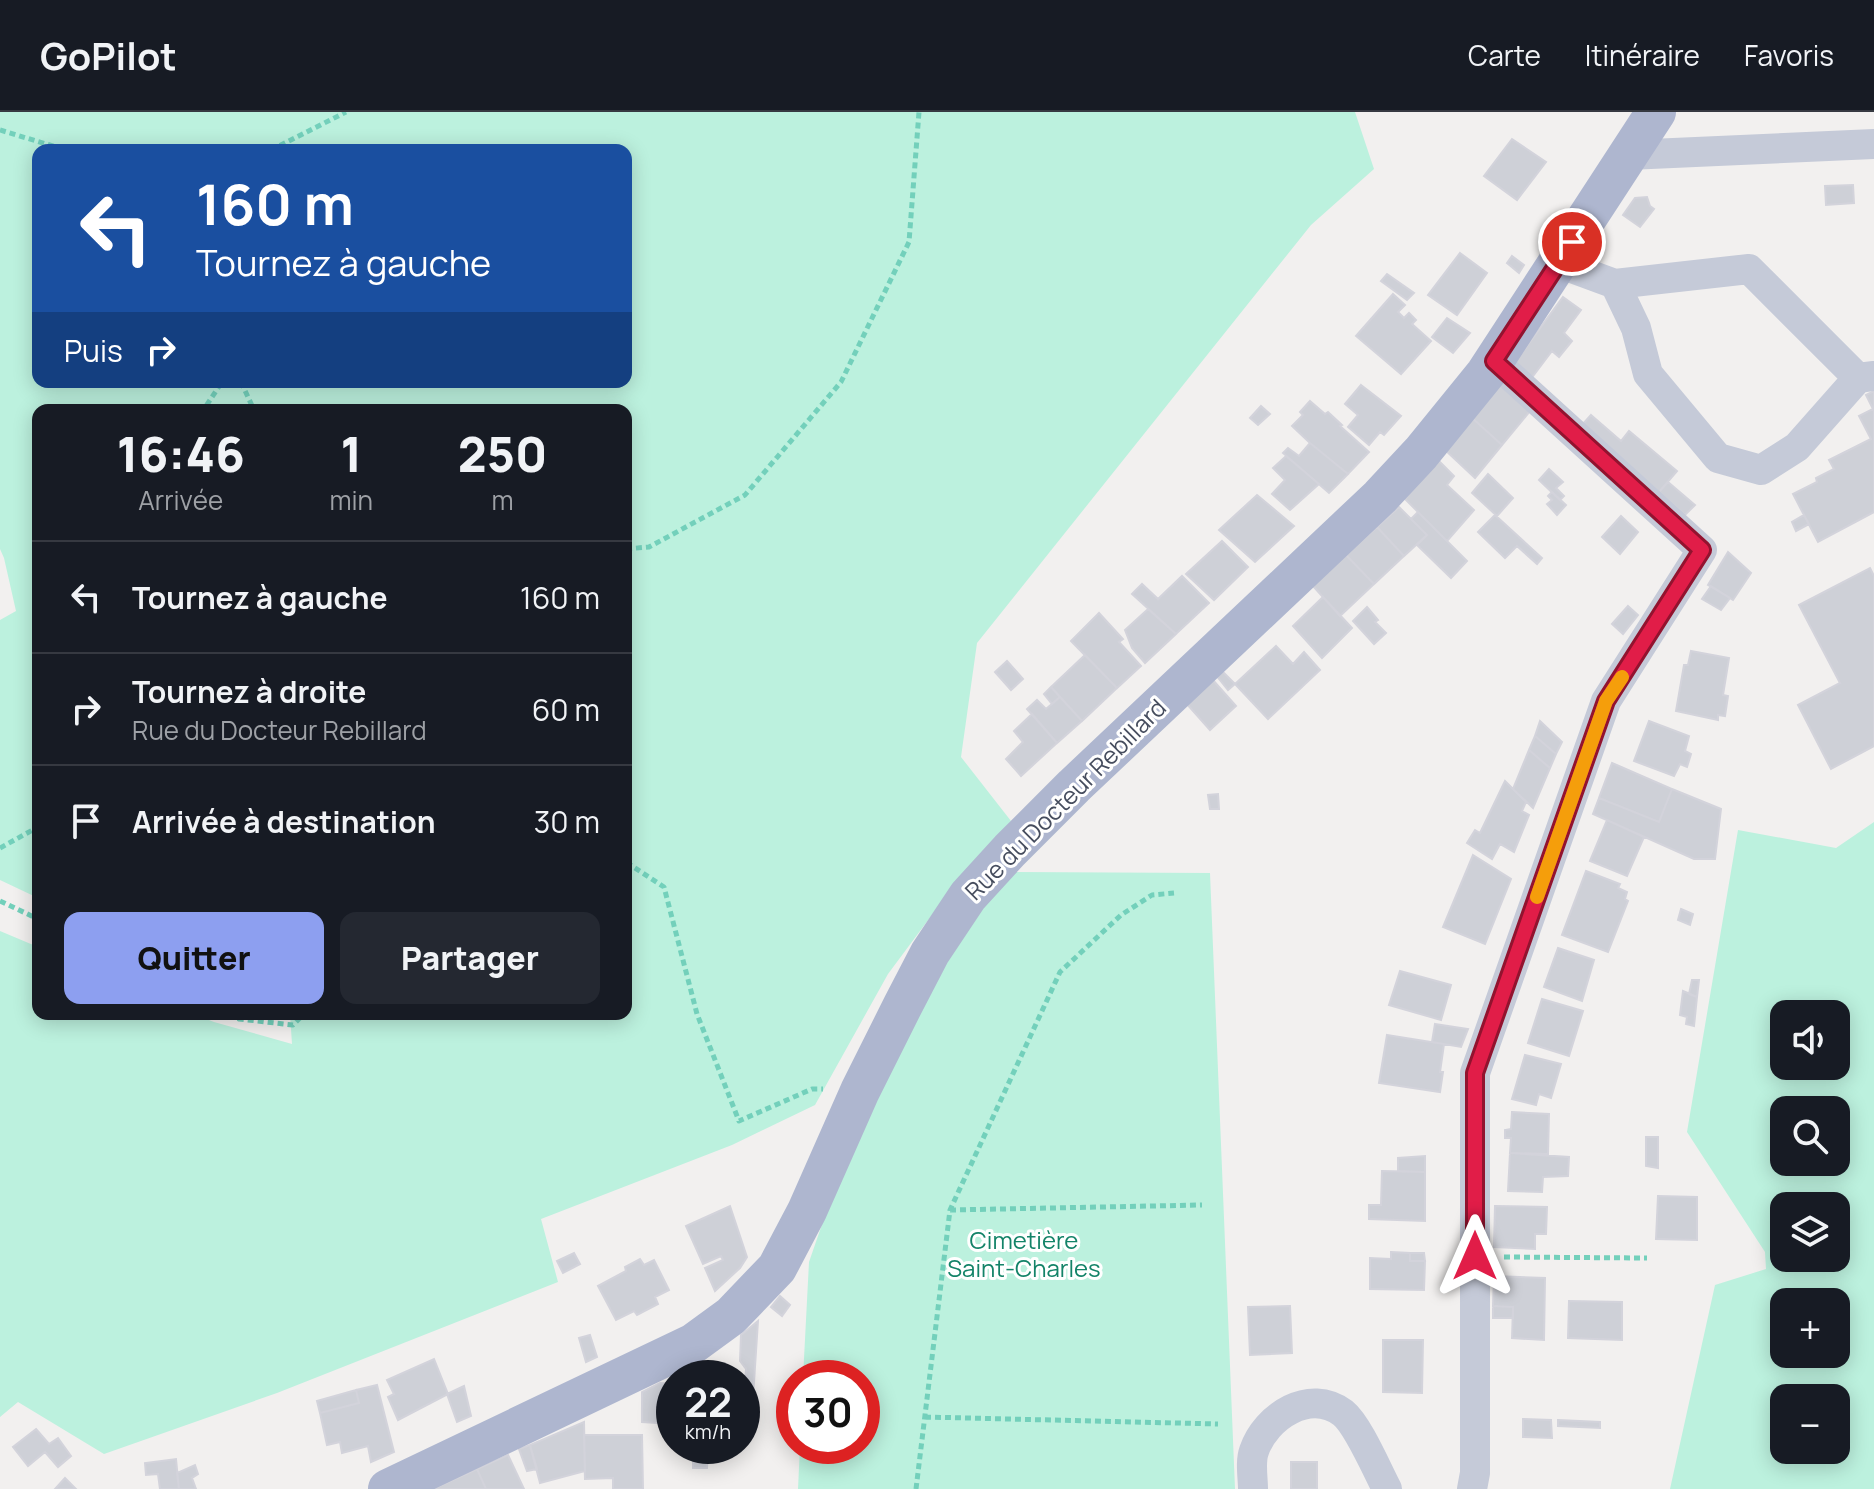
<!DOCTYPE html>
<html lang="fr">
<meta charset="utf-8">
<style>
body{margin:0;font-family:Manrope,sans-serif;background:#242831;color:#f1f3f6;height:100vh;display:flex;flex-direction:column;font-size:30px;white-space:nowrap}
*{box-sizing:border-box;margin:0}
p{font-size:26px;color:#9ea1a6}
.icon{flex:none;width:44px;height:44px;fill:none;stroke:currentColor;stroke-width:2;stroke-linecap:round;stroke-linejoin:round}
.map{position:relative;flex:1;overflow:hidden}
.drawer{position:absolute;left:32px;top:292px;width:600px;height:616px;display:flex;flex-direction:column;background:#171b24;border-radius:16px;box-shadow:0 4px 20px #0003}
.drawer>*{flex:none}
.hud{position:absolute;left:32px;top:32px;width:600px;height:244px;border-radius:16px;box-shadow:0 4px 20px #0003;background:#1a4fa0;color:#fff;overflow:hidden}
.tools{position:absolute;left:1770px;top:888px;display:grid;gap:16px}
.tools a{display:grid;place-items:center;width:80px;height:80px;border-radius:16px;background:#171b24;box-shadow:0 4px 20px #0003;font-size:40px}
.speed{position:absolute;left:656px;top:1248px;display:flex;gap:16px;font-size:40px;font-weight:700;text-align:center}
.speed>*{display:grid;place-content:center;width:104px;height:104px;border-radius:50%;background:#171b24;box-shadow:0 4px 20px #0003;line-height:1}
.speed small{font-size:20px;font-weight:400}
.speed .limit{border:12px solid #d22;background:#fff;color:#111}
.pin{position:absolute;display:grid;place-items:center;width:68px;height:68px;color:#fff;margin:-34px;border:4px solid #fff;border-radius:50%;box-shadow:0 2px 8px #0007}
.me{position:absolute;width:88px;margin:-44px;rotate:0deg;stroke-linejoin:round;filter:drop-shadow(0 0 6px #0008)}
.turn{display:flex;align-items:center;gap:28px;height:168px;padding:0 32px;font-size:36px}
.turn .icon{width:104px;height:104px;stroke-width:2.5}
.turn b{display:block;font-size:56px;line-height:68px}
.then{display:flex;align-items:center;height:76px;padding:0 32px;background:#0003;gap:16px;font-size:30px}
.eta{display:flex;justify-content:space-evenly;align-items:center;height:136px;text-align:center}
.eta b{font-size:48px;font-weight:800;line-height:56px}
.action{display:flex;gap:16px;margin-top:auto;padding:16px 32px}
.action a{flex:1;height:92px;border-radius:16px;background:#8d9ff0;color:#111;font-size:32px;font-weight:800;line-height:92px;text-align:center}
.action a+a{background:#242831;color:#f1f3f6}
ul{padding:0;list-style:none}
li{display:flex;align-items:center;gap:24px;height:112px;padding:0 32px;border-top:2px solid #363941}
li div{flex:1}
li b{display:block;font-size:30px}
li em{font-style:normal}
header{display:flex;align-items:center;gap:48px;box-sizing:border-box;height:112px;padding:0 40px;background:#171b24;border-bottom:2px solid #363941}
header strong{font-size:38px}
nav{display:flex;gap:44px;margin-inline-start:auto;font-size:28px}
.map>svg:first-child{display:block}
.green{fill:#bcf1de;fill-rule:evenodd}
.building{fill:#ced0d7;stroke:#d3d3db;stroke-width:2}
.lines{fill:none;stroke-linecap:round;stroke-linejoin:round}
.path{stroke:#73d0bb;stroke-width:5;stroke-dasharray:6 4;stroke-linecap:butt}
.minor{stroke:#c5cad8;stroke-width:30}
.major{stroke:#aeb6cf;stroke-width:40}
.route-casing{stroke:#92132f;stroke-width:20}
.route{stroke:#e11d48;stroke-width:14}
.slow{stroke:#f59e0b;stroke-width:14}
.labels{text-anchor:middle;stroke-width:6;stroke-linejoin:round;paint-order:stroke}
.street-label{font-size:24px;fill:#464d5e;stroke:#fff}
.park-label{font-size:24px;fill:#138368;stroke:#fff}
</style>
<header>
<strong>GoPilot</strong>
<nav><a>Carte</a><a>Itinéraire</a><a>Favoris</a></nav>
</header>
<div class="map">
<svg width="1874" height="1377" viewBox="0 0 1874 1377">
<rect width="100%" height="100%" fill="#f2f0ef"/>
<!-- green -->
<path class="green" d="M0,0H1355L1374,57L1311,113L977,531L961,645L1011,709L946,784L888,862L815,993L732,1033L541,1107L558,1170L277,1281L104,1342L18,1290L0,1305V819L38,835V902H194L214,910L292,932L290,902H626V298H38V786L0,768V508L16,499L4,446L0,437ZM38,38H626V270H38Z
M1874,710V1377H1670L1715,1173L1766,1157L1765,1140L1687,1020L1738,718L1836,736ZM1784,902H1836V954H1784ZM1836,998V1050H1784V998ZM1836,1094V1146H1784V1094ZM1836,1190V1242H1784V1190ZM1836,1286V1338H1784V1286Z
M1007,760L1210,761L1235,1377H798L800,1334H862V1266H803L809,1150L847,1040L951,843Z"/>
<!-- building -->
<path class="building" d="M1512,27L1546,50L1517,88L1484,64Z
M1853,73L1854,91L1826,93L1825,74Z
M1647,85L1650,94L1654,97L1640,115L1623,103L1635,86Z
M1460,141L1487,161L1457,203L1428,183Z
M1512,144L1524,153L1519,161L1507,151Z
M1387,162L1414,181L1407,188L1381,169Z
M1393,182L1405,193L1398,200L1404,206L1409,201L1416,208L1412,212L1431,229L1401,262L1356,224Z
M1563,185L1581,198L1564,221L1572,229L1559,245L1552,239L1530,268L1513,253Z
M1447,206L1470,221L1453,241L1432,225Z
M1499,272L1531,298L1502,333L1471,305Z
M1361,273L1401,304L1384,323L1380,320L1369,333L1348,315L1358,303L1345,292Z
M1874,279V400L1818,430L1793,382L1817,370L1816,366L1834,357L1829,348L1871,327L1859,304L1873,297L1866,283Z
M1310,289L1325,302L1328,300L1342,313L1340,314L1369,340L1348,362L1310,331L1292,314L1303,303L1300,300Z
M1261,294L1270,302L1258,313L1250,306Z
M1591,303L1621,329L1629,319L1677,359L1659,380L1582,313Z
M1471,305L1502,333L1475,366L1445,338Z
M1310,331L1348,362L1329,381L1283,341L1288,336L1299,344Z
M1286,344L1319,372L1290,398L1272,382L1285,368L1273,356Z
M1437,347L1454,364L1447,373L1474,398L1447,429L1405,387Z
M1549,357L1563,370L1556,376L1564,384L1560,388L1539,368Z
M1488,362L1513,386L1497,404L1472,381Z
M1668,370L1695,393L1685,403L1659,380Z
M1552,380L1566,393L1557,403L1547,392L1552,388L1548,384Z
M1257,383L1294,414L1255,450L1219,418Z
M1399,395L1427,423L1404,444L1377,415Z
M1418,400L1467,449L1451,466L1417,433L1427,423L1411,407Z
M1495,403L1542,446L1537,452L1517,434L1505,446L1478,420Z
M1804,403L1809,412L1796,419L1792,410Z
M1621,404L1638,420L1620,442L1602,425Z
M1377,415L1404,444L1374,472L1346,443Z
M1222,429L1248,455L1214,488L1186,462Z
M1728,440L1751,461L1733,488L1708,473Z
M1346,443L1374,472L1340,504L1313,474Z
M1870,456L1874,464V634L1831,657L1798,593L1840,571L1799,493Z
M1182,464L1209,491L1176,522L1132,482L1142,472L1158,487Z
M1711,474L1730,486L1721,498L1702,487Z
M1323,485L1352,516L1322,546L1293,514Z
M1628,494L1638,503L1623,522L1612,512Z
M1367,495L1378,508L1375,510L1386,521L1374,532L1353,509Z
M1148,497L1176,522L1145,551L1132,536L1125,518Z
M1099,501L1123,527L1119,530L1141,554L1117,576L1071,529Z
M1276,534L1293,552L1304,540L1320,558L1268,607L1235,572Z
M1691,539L1729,546L1723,583L1728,584L1725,604L1718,603V608L1676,599L1684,553H1688Z
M1085,543L1117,576L1082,609L1051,575Z
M1007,549L1023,567L1011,578L995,560Z
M1221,558L1235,572L1228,578L1216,563Z
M1212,567L1236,594L1210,618L1186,591Z
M1051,575L1060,585L1052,592L1044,582Z
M1060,585L1082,609L1057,631L1027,597L1037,588L1046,597Z
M1032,602L1057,631L1021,664L1006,647L1023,630L1014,619Z
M1540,609L1562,630L1556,642L1535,624Z
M1649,609L1689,624L1685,639L1691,642L1687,655L1680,652L1674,664L1634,649Z
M1535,624L1556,642L1550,656L1529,638Z
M1529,638L1550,656L1533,696L1513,677Z
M1612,651L1672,677L1659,710L1599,686Z
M1505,669L1526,690L1522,699L1529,703L1514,740L1500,732L1492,747L1467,731L1475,718L1480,721Z
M1672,677L1721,697L1715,747H1694L1593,702L1599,686L1659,710Z
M1218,682L1219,697H1210L1208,683Z
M1607,708L1644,725L1627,764L1590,749Z
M1473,743L1511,767L1485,832L1443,815Z
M1586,759L1620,772L1618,776L1627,780L1625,787L1628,789L1608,840L1562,823Z
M1681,797L1693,802L1690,813L1678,808Z
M1558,836L1594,848L1582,889L1544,875Z
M1400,859L1451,873L1441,908L1389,893Z
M1692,868H1699L1697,885L1689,882Z
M1683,879L1697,885L1694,914L1686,912L1687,905L1680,903Z
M1542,887L1583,899L1569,944L1528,931Z
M1435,912L1468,917L1461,935L1432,930Z
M1387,923L1444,932L1440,960H1443L1440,980L1379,971Z
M1525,943L1561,952L1551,986L1539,982L1536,993L1512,987Z
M1512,1000L1549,1002L1548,1042L1510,1041L1511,1026H1505V1018L1511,1017Z
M1646,1025H1658V1056L1646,1054Z
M1510,1041L1569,1045L1568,1064L1543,1065L1542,1080L1508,1079Z
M1425,1044V1060L1398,1059V1046Z
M1382,1059L1425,1060V1109L1369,1107V1093H1381Z
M1658,1084L1697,1085V1128L1656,1127Z
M730,1094L747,1145L740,1156L715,1179L705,1156L723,1148L721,1144L703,1152L686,1114Z
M1495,1094L1547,1095L1546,1122H1535V1137L1494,1135Z
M1391,1140L1410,1141V1149H1425L1424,1178L1370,1177V1146L1391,1147Z
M574,1141L580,1152L563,1161L557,1149Z
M1410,1141H1424L1425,1149H1410Z
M640,1147L644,1153L654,1148L669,1178L655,1185L658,1192L637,1203L634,1199L616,1208L598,1174L626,1159L625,1155Z
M1494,1164L1545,1166L1544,1228L1512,1226L1513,1195L1493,1194Z
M780,1184L790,1193L782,1204L771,1195Z
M1569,1189L1622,1190V1228L1568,1226Z
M1290,1194L1292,1241L1250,1243L1248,1195Z
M1493,1194L1513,1195V1206H1493Z
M758,1209L751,1316L742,1315V1269H745L746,1257L740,1249L741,1223Z
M590,1223L597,1245L586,1250L579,1226Z
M1383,1228H1423L1422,1281L1383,1280Z
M434,1247L448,1282L398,1308L388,1285L394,1282L387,1268Z
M660,1271L674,1272V1312L642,1310V1280Z
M377,1273L394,1340L371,1350L368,1334L342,1341L340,1330L327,1333L320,1301L359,1291L356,1278Z
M464,1274L471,1304L457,1310L447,1282Z
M356,1278L359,1291L320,1301L317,1289Z
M1523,1307L1551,1308L1552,1326L1523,1325Z
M1558,1308L1600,1310V1316L1558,1314Z
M584,1310L585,1359L540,1371L530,1333Z
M36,1317L49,1332L58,1326L71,1344L58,1355L45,1340L28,1354L13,1335Z
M584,1323H642L643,1377H613V1366L585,1367Z
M530,1333L537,1357L527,1359L519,1337Z
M693,1334H708L707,1356H693Z
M508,1343L524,1377H486L477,1357Z
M176,1347L179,1377H160L158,1362L146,1363L145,1351Z
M1291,1350H1317V1377H1291Z
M195,1353L198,1362L192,1366L196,1377H179L177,1361Z
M477,1357L486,1377H433Z
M65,1366L76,1377H55Z"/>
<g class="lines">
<!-- path -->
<path class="path" d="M0,18L66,38
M271,38L346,0
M241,270L254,298
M198,298L206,294L222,270
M626,437L649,435L745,383L841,270L909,130L919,0
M0,736L38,715
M626,752H629L664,775L697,902L739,1009L812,977H823
M0,789L38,807
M229,902L239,907L293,913L304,902
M950,1098L1202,1093
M1504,1145L1647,1146
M925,1305L1218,1312
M916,1377L950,1098L1060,860L1121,803L1152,783L1174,781"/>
<!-- minor -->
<path class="minor" d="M1628,43L1874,32
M1558,151L1615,172L1749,157L1858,266L1874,264
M1615,172L1636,216L1648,262L1718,346L1761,358L1797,335L1858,266
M1253,1377C1253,1366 1250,1350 1254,1339C1266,1304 1310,1276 1343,1301C1358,1313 1377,1358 1387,1377
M1472,1377L1475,1361V961L1606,589L1702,438L1494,249"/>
<!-- major -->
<path class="major" d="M388,1377L694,1231L731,1204L777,1156L807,1099L860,979L903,893L930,841L968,784L1010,738L1074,674L1380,385L1421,341L1486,261L1656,0"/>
</g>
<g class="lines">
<!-- route casing -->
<g class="route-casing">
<path id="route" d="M1475,1144V961L1606,589L1702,438L1494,249L1572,130"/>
</g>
<!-- route -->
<use href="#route" class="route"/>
<!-- slow -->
<path class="slow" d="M1537,785L1606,589L1622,565"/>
</g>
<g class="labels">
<!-- street labels -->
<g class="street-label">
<text transform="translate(1066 688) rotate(-45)" y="8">Rue du Docteur Rebillard</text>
</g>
<!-- park labels -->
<g class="park-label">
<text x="1024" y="1137">Cimetière<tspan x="1024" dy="28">Saint-Charles</tspan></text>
</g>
</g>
</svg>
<div class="tools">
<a><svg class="icon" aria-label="sound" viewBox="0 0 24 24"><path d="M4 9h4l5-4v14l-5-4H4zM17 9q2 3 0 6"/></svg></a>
<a><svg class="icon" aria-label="search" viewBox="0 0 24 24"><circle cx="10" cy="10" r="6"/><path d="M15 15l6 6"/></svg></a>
<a><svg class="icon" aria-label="layers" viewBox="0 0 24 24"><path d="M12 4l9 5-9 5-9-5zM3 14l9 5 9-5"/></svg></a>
<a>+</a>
<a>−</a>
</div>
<div class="speed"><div>22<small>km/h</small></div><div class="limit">30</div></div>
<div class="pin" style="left:1572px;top:130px;background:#d93025"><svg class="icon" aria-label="arrive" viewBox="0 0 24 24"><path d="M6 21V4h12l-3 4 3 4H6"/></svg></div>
<svg class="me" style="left:1475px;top:1144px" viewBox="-20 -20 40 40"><path d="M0-17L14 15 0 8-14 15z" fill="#e11d48" stroke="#fff" stroke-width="4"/></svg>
<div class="hud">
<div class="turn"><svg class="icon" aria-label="left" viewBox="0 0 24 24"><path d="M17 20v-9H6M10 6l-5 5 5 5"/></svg><div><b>160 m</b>Tournez à gauche</div></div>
<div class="then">Puis<svg class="icon" aria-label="right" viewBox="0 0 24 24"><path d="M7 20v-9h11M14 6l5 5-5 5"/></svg></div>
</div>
<section class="drawer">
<div class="eta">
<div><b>16:46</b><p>Arrivée</p></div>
<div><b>1</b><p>min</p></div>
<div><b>250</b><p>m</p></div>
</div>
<ul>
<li><svg class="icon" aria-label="left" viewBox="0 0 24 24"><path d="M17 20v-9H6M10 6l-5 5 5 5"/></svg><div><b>Tournez à gauche</b></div><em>160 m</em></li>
<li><svg class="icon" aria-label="right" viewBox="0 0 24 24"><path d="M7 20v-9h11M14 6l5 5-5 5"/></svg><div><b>Tournez à droite</b><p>Rue du Docteur Rebillard</p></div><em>60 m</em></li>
<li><svg class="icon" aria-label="arrive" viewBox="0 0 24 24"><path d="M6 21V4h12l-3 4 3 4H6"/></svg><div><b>Arrivée à destination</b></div><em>30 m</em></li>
</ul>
<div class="action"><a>Quitter</a><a>Partager</a></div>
</section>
</div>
